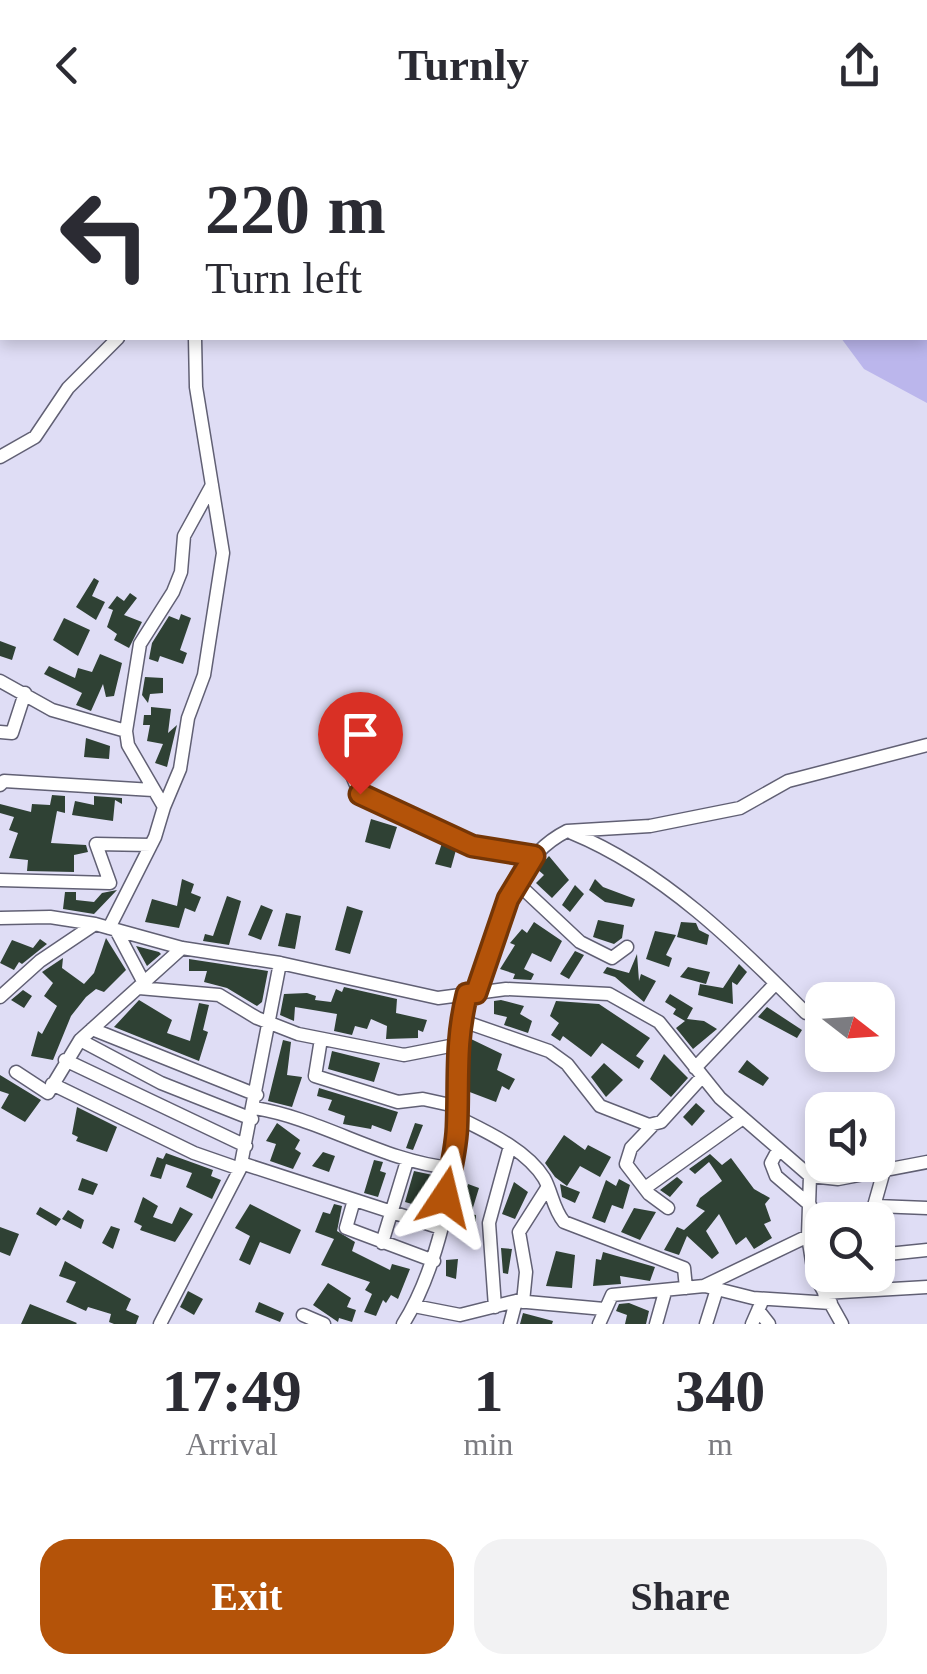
<!DOCTYPE html>
<style>
body{margin:0;font-family:Georgia,serif;background:#f2f2f3;color:#2b2b33;height:100vh;display:flex;flex-direction:column;font-size:38px;white-space:nowrap}
*{box-sizing:border-box;margin:0}
p{font-size:32px;color:#7c7c81}
.icon{flex:none;width:55px;height:55px;fill:none;stroke:currentColor;stroke-width:2;stroke-linecap:round;stroke-linejoin:round}
.map{position:relative;height:1194px;overflow:hidden}
.side{display:flex;flex-direction:column;background:#fff;flex:1}
.side>*{flex:none}
.hud{position:absolute;left:0px;top:0px;width:928px;height:210px;box-shadow:0 5px 15px #0003;background:#fff;color:#2b2b33;overflow:hidden}
.needle{width:65px;rotate:107deg}
.fabs{position:absolute;left:805px;top:852px;display:grid;gap:20px}
.fabs a{display:grid;place-items:center;width:90px;height:90px;border-radius:20px;background:#fff;box-shadow:0 5px 15px #0003;font-size:50px}
.pin{position:absolute;display:grid;place-items:center;width:85px;height:85px;color:#fff;margin:-102px -42px;border-radius:50% 50% 50% 0;rotate:-45deg;box-shadow:0 0 10px #0007}
.pin .icon{rotate:45deg}
.me{position:absolute;width:110px;margin:-55px;rotate:10deg;stroke-linejoin:round;filter:drop-shadow(0 0 8px #0008)}
.turn{display:flex;align-items:center;gap:35px;height:210px;padding:0 40px;font-size:45px}
.turn .icon{width:130px;height:130px;stroke-width:2.5}
.turn b{display:block;font-size:70px;line-height:85px}
.eta{display:flex;justify-content:space-evenly;align-items:center;height:170px;text-align:center}
.eta b{font-size:60px;font-weight:600;line-height:70px}
.primary-button{display:flex;gap:20px;margin-top:auto;padding:20px 40px}
.primary-button a{flex:1;height:115px;border-radius:30px;background:#b45309;color:#fff;font-size:40px;font-weight:600;line-height:115px;text-align:center}
.primary-button a+a{background:#f2f2f3;color:#2b2b33}
header{display:flex;justify-content:space-between;align-items:center;height:130px;padding:0 40px;background:#fff;font-size:45px;font-weight:600}
.map>svg:first-child{display:block}
.green{fill:#bbb6ec}
.building{fill:#2f4134}
.lines{fill:none;stroke-linecap:round;stroke-linejoin:round}
.minor-casing{stroke:#616074;stroke-width:15}
.minor{stroke:#fff;stroke-width:12}
.route-casing{stroke:#753606;stroke-width:25}
.route{stroke:#b45309;stroke-width:18}
</style>
<header><svg class="icon" aria-label="back" viewBox="0 0 24 24"><path d="M15 5l-7 7 7 7"/></svg>Turnly<svg class="icon" aria-label="share" viewBox="0 0 24 24"><path d="M12 15V3M7 8l5-5 5 5M5 13v7h14v-7"/></svg></header>
<div class="map">
<svg width="927" height="1194" viewBox="0 0 927 1194">
<rect width="100%" height="100%" fill="#dfddf5"/>
<!-- green -->
<path class="green" d="M856,0H927V273L864,239L841,208H925V2H853Z"/>
<!-- building -->
<path class="building" d="M94,448L99,451L92,466L105,472L96,490L76,477Z
M130,463L137,468L124,485L142,492L129,518L114,510L117,504L107,497L113,480L108,478L117,466L124,471Z
M181,484L191,488L180,520L187,523L183,534L160,526L158,532L149,529L152,513L169,486L179,490Z
M64,488L90,500L78,526L53,510Z
M0,511L16,517L12,530L0,526Z
M100,524L122,533L114,566L106,567L103,554L91,581L76,575L82,563L44,544L49,536L75,548L78,538L92,542Z
M145,547L163,548V563L150,564L148,573L142,565Z
M151,577L171,579L168,603L177,595L167,637L155,633L163,614L147,611L150,595H143L144,585H151Z
M86,608L110,616L109,629L84,627Z
M52,665L65,666V683L57,681L51,713L86,715L88,722L74,725V742L27,741L28,730L9,728L18,703L9,700L14,687L0,683V674L31,682L32,674L50,675Z
M94,666L122,668V674L115,670L113,691L72,685L75,671L94,675Z
M371,689L397,697L390,719L365,712Z
M442,713L456,720L451,738L435,734Z
M549,726L569,750L552,768L536,753L544,745L537,739Z
M182,749L194,754L191,763L201,767L195,782L185,778L179,798L145,792L152,769L177,776Z
M595,749L603,757L635,769L632,777L605,772L589,760Z
M575,755L584,764L570,782L562,775Z
M117,760L94,784L63,779L65,762H76V770L94,772L102,763Z
M227,766L241,771L229,815L203,811L205,804L213,806Z
M261,775L273,780L261,810L248,805Z
M347,776L363,781L350,824L335,820Z
M286,783L301,786L295,819L278,816Z
M598,790L624,795L622,808L614,814L593,807Z
M534,792L562,811L551,832L532,823L524,839L534,844L531,850L513,849L515,844L500,839L515,815L510,813L522,799L527,803Z
M681,792L696,793L699,800L709,805L707,815L677,807Z
M655,801L676,805L666,825L672,828L669,837L646,829Z
M106,808L126,840L104,862L96,859L86,867L71,886L53,930L31,926L38,901L42,904L57,876L44,866L53,853L42,842L63,828L62,838L84,854L94,843Z
M40,809L47,814L22,834L19,832L14,840L0,833L12,810L33,818Z
M136,816L159,822L161,824L147,836Z
M575,821L584,825L569,849L560,844Z
M637,824L639,851L641,844L656,851L644,872L615,847L603,843L607,837L629,843Z
M189,829L268,841L262,872L257,876L227,858L204,852L207,841H189Z
M739,834L747,842L737,855L732,852L733,874L698,865L700,854L723,858Z
M688,837L710,842L706,854L680,847Z
M344,857L397,869L396,883L427,890L423,902L418,900V908L386,909L387,896L371,889L367,899L355,896L352,905L334,901L337,884L295,877L294,891L280,885L284,864L307,863L316,866L315,870L331,872L336,859L342,862Z
M23,860L32,866L24,878L11,870Z
M670,864L693,878L687,889L704,891L717,899L693,919L676,898L685,891L673,884L676,879L665,872Z
M139,870L172,890L167,903L190,911L199,873L209,875L203,900L208,902L199,931L114,897Z
M501,870L524,876L520,884L532,891L528,903L504,895L507,887L494,884V871Z
M556,871L599,874L650,908L636,926L644,931L639,939L602,913L591,927L563,906L560,911L551,905L559,893L550,886Z
M767,877L802,900L797,908L758,887Z
M471,909L502,924L497,940L515,949L509,960L502,956L496,972L467,961Z
M283,910L291,912L287,945L302,947L292,977L268,971Z
M332,921L380,933L374,952L328,939Z
M664,924L688,948L671,967L650,949Z
M747,930L769,948L763,956L738,942Z
M604,933L623,950L606,967L591,947Z
M0,945L41,970L25,992L1,978L9,964L0,961Z
M319,958L398,982L391,1002L372,995L371,999L343,994L345,986L328,980L332,970L317,966Z
M696,973L705,981L692,996L683,987Z
M77,977L117,997L107,1022L76,1011L78,1007L72,1004Z
M277,993L300,1010L295,1019L301,1023L293,1039L270,1031L276,1014L266,1011Z
M415,993L423,995L413,1020L406,1018Z
M564,1005L585,1020L588,1015L611,1027L600,1047L580,1036L567,1056L555,1047L545,1033Z
M323,1022L335,1026L329,1042L312,1036Z
M166,1023L213,1040L211,1046L221,1050L212,1069L186,1057L192,1043L166,1034L161,1049L150,1046L157,1027L163,1029Z
M710,1024L722,1035L731,1028L754,1059L770,1068L765,1074L771,1091L764,1094L772,1108L754,1119L746,1107L736,1115L719,1084L706,1101L719,1123L712,1129L687,1106L679,1125L664,1120L677,1097L684,1100L705,1081L696,1076L700,1068L722,1051L709,1032L695,1044L689,1039Z
M374,1030L383,1032L380,1041L386,1043L378,1067L364,1063Z
M414,1041L442,1047L439,1062L425,1058L419,1076L405,1072Z
M677,1047L683,1052L670,1067L660,1060Z
M82,1048L98,1054L93,1065L78,1060Z
M619,1049L630,1055L623,1079L612,1075L605,1093L592,1088L606,1050L616,1056Z
M514,1052L528,1062L515,1089L502,1084Z
M468,1054L479,1058L471,1084L476,1085V1104L452,1098Z
M560,1054L580,1062L575,1073L562,1067Z
M143,1067L158,1076L153,1087L172,1094L180,1077L193,1084L175,1112L140,1100L142,1096L134,1092Z
M250,1074L301,1100L290,1124L260,1112L250,1135L239,1130L250,1106L235,1098Z
M334,1074L342,1076L337,1101L355,1112L352,1121L390,1140L392,1134L410,1139L398,1169L391,1165L386,1173L383,1170L376,1186L364,1182L372,1164L365,1160L370,1152L321,1135L334,1109L315,1102L323,1082L330,1084Z
M40,1077L61,1089L56,1096L36,1084Z
M634,1078L656,1082L640,1110L621,1102Z
M68,1080L84,1090L81,1099L62,1089Z
M111,1096L120,1099L113,1119L102,1113Z
M0,1097L19,1104L10,1126L0,1122Z
M501,1118L512,1119L508,1144L503,1143Z
M556,1121L575,1125L572,1158L546,1156Z
M603,1122L655,1137L650,1151L620,1146L621,1154L593,1156L596,1129L601,1130Z
M458,1129L456,1149L446,1146V1130Z
M65,1131L131,1169L126,1180L139,1186L136,1194H114L109,1192L111,1184L88,1177L86,1181L66,1172L76,1152L59,1146Z
M328,1153L351,1168L347,1177L356,1180L352,1192L339,1188L338,1192L313,1175Z
M188,1161L203,1169L194,1185L180,1177Z
M259,1172L284,1183L280,1192L255,1182Z
M629,1173L649,1181L646,1194H625L627,1185L616,1181L619,1174Z
M30,1174L77,1193L76,1194H21Z
M523,1183L553,1191L552,1194H520Z"/>
<g class="lines">
<!-- minor casing -->
<g class="minor-casing">
<path id="minor" d="M215,2V0
M341,2L343,0
M0,327L35,307L68,258L118,208
M0,551L52,580L126,601
M337,593L338,613L360,664L472,716L534,725
M0,602L12,603L25,563
M0,655L4,651L153,660
M164,677L180,639L188,588L204,545L223,423L196,257L195,208
M572,703C662,740 737,814 806,883
M0,750L110,753L96,714L151,715
M516,752L580,812L612,828L627,817
M0,788L50,787L95,794L182,818L280,833L438,868L506,859L609,864L659,892L720,968L810,1046L838,1049L927,1032
M109,798L155,707L164,677L128,615L126,601L140,514L173,462L181,442L184,406L212,355
M116,800L144,853
M139,858L219,865L257,888L298,904L404,925L455,915
M476,863C496,805 507,731 567,701L650,696L740,678L788,651L927,615
M0,867L40,831L95,794
M460,890L549,921L567,934L600,976L649,995L661,992L701,948
M92,899L257,965
M321,909L315,946L398,972L423,969L455,976
M80,910L161,953L252,989
M65,930L246,1016
M695,938L775,854
M16,942L48,963L80,910L182,818
M52,954L194,1023L240,1039
M254,978C323,989 381,1031 451,1038
M457,987C485,1001 526,1019 544,1048C552,1062 553,1079 564,1092L684,1138L686,1158
M652,996L631,1018L626,1034L649,1064L668,1078
M778,1020L771,1033L776,1046L810,1075
M241,1033L441,1098
M810,1046L808,1106L814,1144L842,1194
M645,1058L743,988
M354,1070L346,1098L434,1131
M876,1076L927,1078
M870,1090L885,1037
M382,1113L407,1031
M878,1125L927,1120
M705,1156L753,1168L831,1173
M824,1163L927,1157
M523,1172L526,1142L519,1102L547,1058
M414,1176L460,1185L516,1171L604,1179
M495,1177L489,1093L510,1016
M758,1180L769,1194
M303,1185L324,1194
M160,1194L240,1039L280,833
M403,1194C435,1144 456,1055 457,995C458,949 455,910 467,865
M510,1194L516,1171
M599,1194L612,1165L704,1156L808,1106
M656,1194L665,1162
M706,1194L717,1159
M752,1194L763,1169"/>
</g>
<!-- minor -->
<use href="#minor" class="minor"/>
</g>
<g class="lines">
<!-- route casing -->
<g class="route-casing">
<path id="route" d="M360,664L472,716L534,726L508,769L476,863L467,864C455,911 459,951 457,997C456,1021 450,1044 445,1067"/>
</g>
<!-- route -->
<use href="#route" class="route"/>
</g>
</svg>
<div class="fabs">
<a><svg class="needle" viewBox="-14 -14 28 28"><path d="M0-13l5 13h-10z" fill="#e53935"/><path d="M0 13l5-13h-10z" fill="#7c7c81"/></svg></a>
<a><svg class="icon" aria-label="sound" viewBox="0 0 24 24"><path d="M4 9h4l5-4v14l-5-4H4zM17 9q2 3 0 6"/></svg></a>
<a><svg class="icon" aria-label="search" viewBox="0 0 24 24"><circle cx="10" cy="10" r="6"/><path d="M15 15l6 6"/></svg></a>
</div>
<div class="pin" style="left:360px;top:664px;background:#d93025"><svg class="icon" aria-label="arrive" viewBox="0 0 24 24"><path d="M6 21V4h12l-3 4 3 4H6"/></svg></div>
<svg class="me" style="left:445px;top:1067px" viewBox="-20 -20 40 40"><path d="M0-17L14 15 0 8-14 15z" fill="#b45309" stroke="#fff" stroke-width="4"/></svg>
<div class="hud">
<div class="turn"><svg class="icon" aria-label="left" viewBox="0 0 24 24"><path d="M17 20v-9H6M10 6l-5 5 5 5"/></svg><div><b>220 m</b>Turn left</div></div>
</div>
</div>
<section class="side">
<div class="eta">
<div><b>17:49</b><p>Arrival</p></div>
<div><b>1</b><p>min</p></div>
<div><b>340</b><p>m</p></div>
</div>
<div class="primary-button"><a>Exit</a><a>Share</a></div>
</section>
